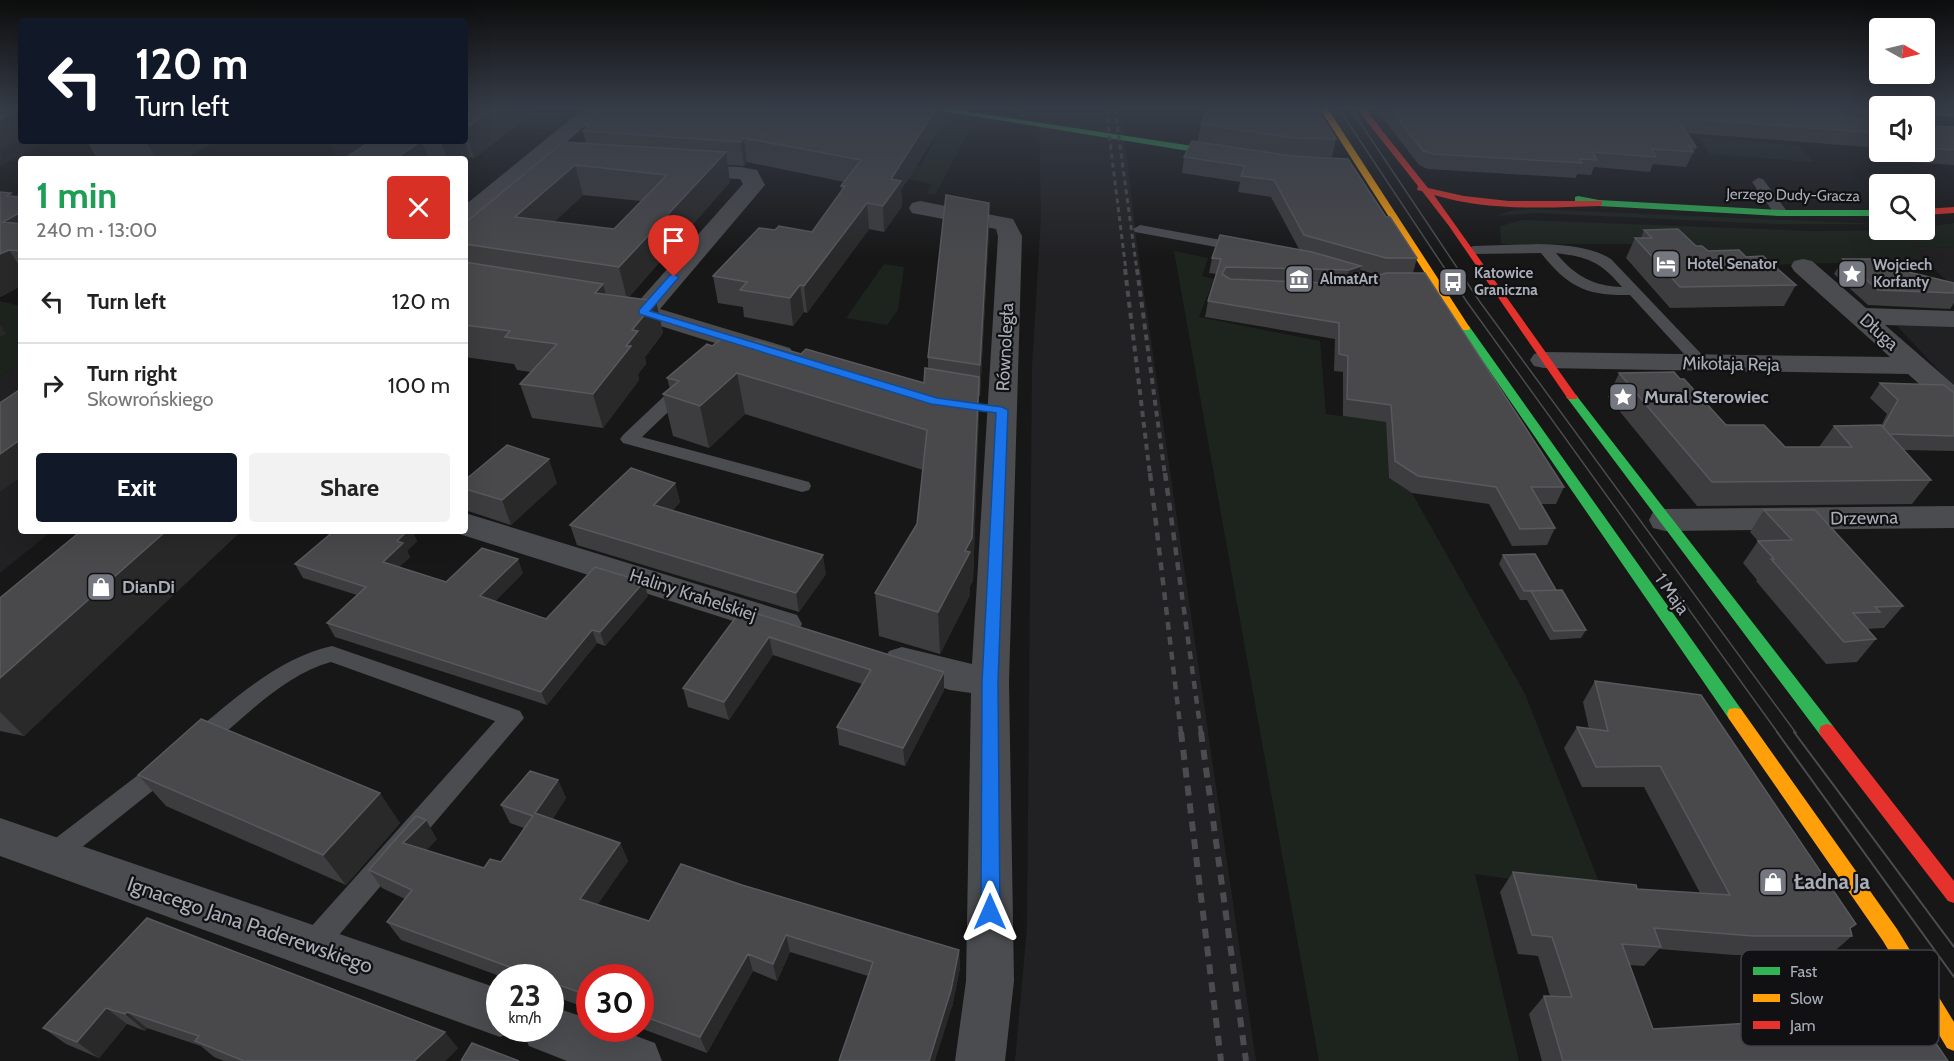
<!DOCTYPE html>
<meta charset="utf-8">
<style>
body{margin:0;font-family:Cabin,sans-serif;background:#f2f2f2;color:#222;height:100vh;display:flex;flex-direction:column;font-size:22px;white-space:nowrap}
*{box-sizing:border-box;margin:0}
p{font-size:20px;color:#767676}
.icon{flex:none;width:33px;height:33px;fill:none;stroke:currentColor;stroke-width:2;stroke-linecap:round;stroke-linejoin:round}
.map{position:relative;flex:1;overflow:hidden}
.panel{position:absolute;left:18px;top:156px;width:450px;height:378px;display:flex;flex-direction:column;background:#fff;border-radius:6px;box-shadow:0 6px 24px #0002}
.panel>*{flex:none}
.hud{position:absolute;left:18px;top:18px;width:450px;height:126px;border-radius:6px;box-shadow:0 6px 24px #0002;background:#111827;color:#fff;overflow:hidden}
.needle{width:39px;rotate:98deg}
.controls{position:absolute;left:1869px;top:18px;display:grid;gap:12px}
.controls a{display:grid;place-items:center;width:66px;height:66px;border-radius:6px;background:#fff;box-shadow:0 6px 24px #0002;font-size:30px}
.speed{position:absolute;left:486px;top:964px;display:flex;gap:12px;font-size:30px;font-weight:700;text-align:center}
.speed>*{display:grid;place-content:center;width:78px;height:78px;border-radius:50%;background:#fff;box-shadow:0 6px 24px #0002;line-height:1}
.speed small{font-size:15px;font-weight:400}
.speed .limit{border:9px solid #d22;background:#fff;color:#111}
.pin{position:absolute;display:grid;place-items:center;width:51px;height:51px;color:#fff;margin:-62px -26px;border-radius:50% 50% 50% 0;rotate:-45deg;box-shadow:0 0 6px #0007}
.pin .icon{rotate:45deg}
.me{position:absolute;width:66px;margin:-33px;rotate:0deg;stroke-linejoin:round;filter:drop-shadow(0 0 4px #0008)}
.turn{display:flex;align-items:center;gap:21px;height:126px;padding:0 18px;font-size:27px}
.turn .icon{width:78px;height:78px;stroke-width:2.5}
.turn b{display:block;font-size:42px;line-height:51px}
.round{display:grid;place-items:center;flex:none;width:63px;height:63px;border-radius:6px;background:#f2f2f2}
.head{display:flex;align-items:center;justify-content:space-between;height:102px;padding:0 18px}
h1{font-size:36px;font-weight:700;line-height:45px;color:#1e9e55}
.button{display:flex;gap:12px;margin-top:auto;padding:12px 18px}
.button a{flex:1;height:69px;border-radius:6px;background:#111827;color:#fff;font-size:24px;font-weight:700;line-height:69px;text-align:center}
.button a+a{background:#f2f2f2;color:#222}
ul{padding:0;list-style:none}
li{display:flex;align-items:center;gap:18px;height:84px;padding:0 18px;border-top:2px solid #e0e0e0}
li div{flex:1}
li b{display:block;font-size:22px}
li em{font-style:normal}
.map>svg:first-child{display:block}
.built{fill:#212123}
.green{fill:#1d241e}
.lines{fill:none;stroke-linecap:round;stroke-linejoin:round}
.lane{fill:#4b4c50;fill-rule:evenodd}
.street{fill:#4b4c50;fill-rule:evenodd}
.fast{fill:#30b455;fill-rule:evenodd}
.slow{fill:#ff9f0a;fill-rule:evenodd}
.jam{fill:#e5322d;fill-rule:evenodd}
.tram-far1{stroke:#4b4c4f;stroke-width:1.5}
.tram{stroke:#4b4c4f;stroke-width:2}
.rail-far3{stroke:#4b4c4f;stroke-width:3;stroke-dasharray:5 4;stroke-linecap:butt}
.rail-far2{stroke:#4b4c4f;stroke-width:4;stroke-dasharray:6 5;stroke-linecap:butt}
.rail-far1{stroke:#4b4c4f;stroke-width:4.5;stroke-dasharray:8 7;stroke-linecap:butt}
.rail{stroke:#4b4c4f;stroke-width:6;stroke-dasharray:10 8;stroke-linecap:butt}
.wall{fill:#3d3d3f;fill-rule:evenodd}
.shaded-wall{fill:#29292a}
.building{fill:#49494c;stroke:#58595d;stroke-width:1.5;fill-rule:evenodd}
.route{fill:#1a73e8;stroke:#114b97;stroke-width:1.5}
.labels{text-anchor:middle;stroke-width:4.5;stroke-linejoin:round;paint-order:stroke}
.far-street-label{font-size:15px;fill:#a8adb8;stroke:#111113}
.far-poi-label{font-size:15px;font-weight:bold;fill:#a8adb8;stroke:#111113;text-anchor:start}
.street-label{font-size:18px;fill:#a8adb8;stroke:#111113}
.poi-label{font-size:18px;font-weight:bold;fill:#a8adb8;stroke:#111113;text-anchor:start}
.near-poi-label{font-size:21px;font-weight:bold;fill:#a8adb8;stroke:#111113;text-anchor:start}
.near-street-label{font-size:21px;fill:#a8adb8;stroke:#111113}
.key{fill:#111113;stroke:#3e4045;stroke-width:1.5}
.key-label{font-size:16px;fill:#a8adb8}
</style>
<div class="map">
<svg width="1954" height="1061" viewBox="0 0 1954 1061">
<rect width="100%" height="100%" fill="#171717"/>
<!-- built -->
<path class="built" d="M0,109H21V141H49L0,166Z
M465,109H576L550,131L473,117Z
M988,109H1121L1137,244L1256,1061H1015L1027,927L1032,367L1041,217L1039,118Z
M312,141H411L357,159H334L335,151L331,145Z
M1909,246L1954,248V288L1925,260Z
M1954,321V387L1897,326Z
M21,363V531H52L0,573V377Z"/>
<!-- green -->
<path class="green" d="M898,110L973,124L935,195L926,193L932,184L859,170L893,162L921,165L935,140L908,136Z
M1698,137L1799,145L1813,162L1710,154Z
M1532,209L1880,224H1772L1536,213L1496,216L1509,211Z
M1522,220L1810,231L1924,230L1925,227L1954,223V248L1910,246L1925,260L1706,267L1685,244H1501L1500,226Z
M1174,251L1208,258L1202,276L1214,279L1199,317L1320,341L1326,414L1386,422L1389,478L1412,493L1525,694L1603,892L1475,874L1519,1061H1319Z
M884,264L904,267L898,310L887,325L846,318Z
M0,301L21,306V363L0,377V337L5,334L0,332Z"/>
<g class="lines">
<!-- lane -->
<path class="lane" d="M1924,109L1954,111V117L1924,115Z
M1758,178L1763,179L1786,210L1788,213L1786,216H1776L1752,182Z
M1140,225L1243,244L1250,248L1243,252L1135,232L1133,229Z
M1538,244C1563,245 1590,246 1611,259L1708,361L1710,364L1708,367H1696L1630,295C1586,296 1568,287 1541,253L1473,254L1466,250L1473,246ZM1556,253C1588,257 1601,262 1622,287C1593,286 1575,276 1556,253Z
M1333,264L1385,279L1387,282L1380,286L1328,271L1326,268Z
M684,382L690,383L692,387L690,391L642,437L809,482L811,486L809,490L802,492L623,443L620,439L623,435L678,383Z
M332,646L520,711L524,718L321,956L311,960L301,956L297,947L301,938L495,721L331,662C283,675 243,719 205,750L197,753L189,750L185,743L189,736C233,701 275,659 332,646Z
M167,756L175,759L179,766L175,773L62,863L53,867L44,863L40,855L44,847L159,759Z"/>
<!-- street -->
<path class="street" d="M583,109H604L553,154L594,160L598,164L594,168L587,170L539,166L473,221L465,223V205Z
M683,165L741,167L757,170L765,185L660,309L790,348L794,354L790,360L780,362L770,360L638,319L607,312L603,307L607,302L616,299L637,303L743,184L740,179L675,176L672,171L675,166Z
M920,201L1013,219L1022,236L1009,682L1014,981L1005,1061H955L966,981L971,693L950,690L889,671L883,661L889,651L902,647L972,664L998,236L996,229L912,213L909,208L912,203Z
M1803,259L1812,261L1866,308L1954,311V327L1885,325L1954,385V409L1944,406L1908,374L1544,368L1534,366L1530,360L1534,354L1544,352L1890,357L1794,271L1791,266L1794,261Z
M1954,506V528L1665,531L1653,528L1649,520L1653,512L1665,509Z
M465,513L797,615L802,624L797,633L784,637L453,532L465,531Z
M0,818L500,989V1029H518L500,1037L0,856Z
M550,1006L590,1019V1029H617L655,1043L662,1061H567L529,1046L521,1029H550Z"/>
<!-- fast -->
<path class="fast" d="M930,109H951L1232,152L1236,155L1232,158Z
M1578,196L1599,200L1781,210H1880V216H1781L1599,206L1575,201V197Z
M1465,325L1469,326L1741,709L1743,714L1741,719L1735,720L1729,719L1460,328Z
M1572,393L1576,395L1833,726L1835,731L1833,736L1827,738L1821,736L1568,399L1566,397Z"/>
<!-- slow -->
<path class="slow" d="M1320,109H1328L1470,328L1469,330H1461L1460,328Z
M1735,708L1741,709L1897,929L1954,1022V1051L1947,1048L1883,941L1729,719L1727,714L1729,709Z"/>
<!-- jam -->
<path class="jam" d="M1357,109H1365L1428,188L1464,196L1509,201H1602V205L1599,206C1544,208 1488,211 1434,195L1576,395L1578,397L1576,399H1568L1449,226L1422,191L1417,190L1418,186Z
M1954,207V213L1924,215V209Z
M1827,724L1833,726L1954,881V903L1948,901L1821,736L1819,731L1821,726Z"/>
<!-- tram-far1 -->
<path class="tram-far1" d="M1339,109L1467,302L1778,733
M1351,109L1480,302L1796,733"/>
<!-- tram -->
<path class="tram" d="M1777,732L1954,977
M1794,732L1954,947"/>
<!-- rail-far3 -->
<path class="rail-far3" d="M1106,109L1126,271
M1115,109L1137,271"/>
<!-- rail-far2 -->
<path class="rail-far2" d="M1125,269L1150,475
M1137,269L1165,475"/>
<!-- rail-far1 -->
<path class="rail-far1" d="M1150,473L1181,733
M1165,473L1201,733"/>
<!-- rail -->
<path class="rail" d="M1181,732L1221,1061
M1201,732L1246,1061"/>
</g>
<!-- wall -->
<path class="wall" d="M465,109H539L474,158L470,157L465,161V159H344L371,141H465Z
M602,109H945L946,119L901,190L902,206L884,232L869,229L807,313L804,312L793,326L744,317L743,307L718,303L713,276L775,230L812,232L842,190L841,186L844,182L747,162L744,166L728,165L730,182L629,297L656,301L663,333L645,357L646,364L638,374L639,380L603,428L532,418L520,384L531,372L517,370L514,364L465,357V223L586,143L583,131L585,130L584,125ZM583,195L641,201L614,229L554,222Z
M1000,109H1020V112Z
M1204,109H1317L1336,139L1332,157L1290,156L1386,217L1417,258L1413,273L1564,487L1556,504H1541L1555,528L1547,545L1512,546L1489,504L1412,493L1389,478L1386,422L1343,416V372L1334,371L1335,339L1205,317L1208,301L1216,274L1209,273L1212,258L1299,249L1271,197L1238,192L1240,182L1182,173L1184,157L1198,142L1201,124L1204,118ZM1360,270L1378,275L1357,281Z
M1376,109H1880V148L1687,133L1696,147L1686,167L1653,164L1650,172L1594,167L1591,175L1577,174L1576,178L1428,169L1419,165Z
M1924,122L1932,126L1954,127V165L1895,161L1885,152H1924Z
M87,141H216L184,159H97Z
M11,193L12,196L21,197V286L0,297Z
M1644,230L1696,246L1708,251L1746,257L1796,285L1784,306L1670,308L1626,258L1635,238H1641Z
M989,231L980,396H979L973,581L970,586V595L940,654L879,636L875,593L917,524L923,470L745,414L709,448L673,436L663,394L670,389L667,378L712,346L751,345L801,354L924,383L928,369V357Z
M1843,259L1892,268L1954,283V303L1950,309L1868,305L1834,274Z
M1619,373L1680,379L1726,425L1785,447H1819L1834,426H1881L1887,414L1870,398L1880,383L1954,393V451L1903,450L1931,480L1912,504L1697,506L1608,397Z
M465,480L557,483L511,525L468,511L465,503Z
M675,483L680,502L672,511L826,574L799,612L577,545L570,525Z
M1764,510L1903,606L1884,628L1866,629L1876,639L1857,662L1826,664L1756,581L1757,580L1743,563L1758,541L1750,532Z
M81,531H241L24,736L0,731V598Z
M334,531H412L417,541L407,551L410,557L399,567L446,582L523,573L495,601L546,619L648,596L605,646L597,643L547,705L335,637L327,623L357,595L303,578L295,564Z
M1503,555L1556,590L1586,630L1581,638L1550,640L1527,600H1520L1499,564Z
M742,609L944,672V690L905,766L839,745L837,727L862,684L773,655L729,720L688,707L683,688Z
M1595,681L1856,924L1850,929L1852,936L1830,955H1734L1659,949L1644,966L1630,965L1653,1029L1948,1061H1542L1529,1014L1544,996H1550L1538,956L1518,954L1500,892L1513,872L1637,889L1700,893L1644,787H1582L1564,748L1577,727L1589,729L1583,702Z
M138,775L400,823L346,885L166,806Z
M558,780L566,798L552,820L620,843L628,861L597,905L649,921L742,885L959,950L960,968L952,1007L868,976L790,952L777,981L753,971L707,1053L640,1028V978H590V1009L550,995V978H505L401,940L387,922L405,899L382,888L369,870L437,839L426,850L484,868L501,862L524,828L510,823L501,805Z
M147,918L458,1048L445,1061H224L214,1057L201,1046L147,1028L145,1031L127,1024L99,1058L66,1044L43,1028Z"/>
<!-- shaded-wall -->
<path class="shaded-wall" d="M21,109V139L0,149V119Z
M493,109H539L474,158L465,129Z
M936,109H945L946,119L901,190L902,206L884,232L883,206L891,179Z
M744,138L747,162L744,166L740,142Z
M146,141H216L184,159H156Z
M421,141H422L429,159H395Z
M443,141H465L470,157L465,161V159H447L441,142Z
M726,152L730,182L627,299L619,267Z
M575,165L583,195L525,249L515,217Z
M11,193L21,210V249L3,222L7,196Z
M867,203L869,229L807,313L804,286Z
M989,203V231L980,396V365Z
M9,250L21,268V286L0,297V254Z
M1361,266L1357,282L1345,286L1349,270Z
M603,284L612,317L595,293Z
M800,285L804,312L793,326L790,298Z
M656,301L663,333L645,357L646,364L638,374L639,380L603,428L593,394L626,346L632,330Z
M0,325L6,334L0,337Z
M737,373L745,414L709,448L700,406Z
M979,377V418L973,581L970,586V595L940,654L938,612L965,551Z
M21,439V477L0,492V454Z
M549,459L557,483L511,525L502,500Z
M675,483L680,502L659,524L654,505Z
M166,531H241L24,736L0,712V678Z
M407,531H412L417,541L407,551L410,557L390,576L383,562L397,541Z
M823,555L826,574L799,612L796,593Z
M518,559L523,573L486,610L480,596Z
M644,582L648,596L605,646L600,632Z
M592,630L597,643L547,705L541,692Z
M769,637L773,655L729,720L724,702Z
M944,672V690L905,766L903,748Z
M558,780L566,798L544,832L535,813Z
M380,793L400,823L346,885L323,855Z
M426,820L437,839L416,862L403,843Z
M620,843L628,861L589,917L580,899Z
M786,935L790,952L777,981L773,964Z
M959,950L960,968L952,1007L935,1061H929Z
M748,954L753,971L707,1053L700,1037Z
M106,1008L127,1024L99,1058L77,1042Z
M127,1012L147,1028L145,1031L125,1014Z
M445,1032L458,1048L445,1061H414Z"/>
<!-- building -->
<path class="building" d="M0,109H21L0,119Z
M465,109H493L465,129Z
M602,109H936L891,179L901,181L883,206L867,203L804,286L800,285L790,298L740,290L747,282L713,276L759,228L775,230L779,226L812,232L845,186H841L861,160L744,138L740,142L583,131L590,125H584Z
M1208,109H1317L1336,139L1293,138L1201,124Z
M1390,109H1791L1806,110L1808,109H1842V117L1880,121V133L1677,118L1696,147L1689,146L1693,152L1652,149L1656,157L1592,152L1597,160L1579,159L1582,163L1433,154L1423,151Z
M1924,122L1930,123L1932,126L1954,127V150L1924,148Z
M371,141H421L395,159H344Z
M1192,141L1292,156L1348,159L1386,217H1390L1417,258H1386L1304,235L1274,180L1241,176L1245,166L1184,157Z
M563,142L726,152L619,267L465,244V223ZM575,165L667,175L614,229L515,217Z
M0,192L11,193L7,196L21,197V212L3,222L21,224V251L9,250L0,254Z
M946,195L989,203L980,365L928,357Z
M1678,229L1696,246H1702L1708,251L1739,250L1746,257L1763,256L1796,285L1680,287L1635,238H1652L1644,230Z
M1220,235L1312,252L1361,266L1349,270L1226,267L1222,274L1230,279L1350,284L1386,273H1425L1564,487H1531L1555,528L1520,529L1496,487L1418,476L1395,461L1391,405L1347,399L1348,356L1339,354V323L1208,301L1221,259L1212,258Z
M1843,259H1881L1892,268L1954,283V293L1878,290Z
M465,262L603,284L595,293L656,301L632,330L638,331L626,346H631L593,394L520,384L557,344L505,337L510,331L465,325Z
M724,337L751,345L756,341L801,354L806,349L924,383L925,368L979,377L972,538L965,551L970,552L938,612L875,593L917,524L927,430L737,373L700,406L663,394L679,381L667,378L707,344L712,346Z
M1674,372L1680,379H1684L1726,425H1764L1785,447H1852L1834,426L1881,425L1931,480L1712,482L1619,373Z
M1880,383L1944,385L1954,393V436L1889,434L1883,427L1898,400Z
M21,389V439L0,454V403Z
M507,445L549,459L502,500L465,489V480Z
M631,468L675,483L654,505L823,555L796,593L570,525Z
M1764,510H1815L1903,606L1875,607L1880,612L1853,613L1876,639L1844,642L1771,559H1774L1758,541L1792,540Z
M81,531H166L0,678V598Z
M334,531H407L397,541L403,543L383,562L446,582L482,548L518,559L480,596L546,619L595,567L644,582L600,632L592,630L541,692L327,623L366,587L295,564Z
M1535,554L1556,590L1524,591L1503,555Z
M1562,590L1586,630L1554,631L1531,591Z
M742,609L944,672L903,748L837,727L871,670L769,637L724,702L683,688Z
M1595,681L1701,695L1856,924L1850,928L1852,936H1753L1654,928L1661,947L1622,944L1653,1029L1901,1014L1916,1024L1924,1026L1948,1061H1563L1544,996L1572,997L1552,937L1532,935L1513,872L1636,885L1637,889L1730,895L1660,766L1596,767L1577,727L1608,731Z
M201,719L380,793L323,855L138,775Z
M530,771L558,780L535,813L620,843L580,899L649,921L681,864L742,885L959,950L951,990L929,1061H839L873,962L786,935L773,964L748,954L700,1037L640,1015V978H590V996L550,982V978H540L516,969L517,967L515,969L387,922L412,890L369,870L416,816L426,820L403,843L484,868L490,859L501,862L533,816L501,805Z
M147,918L445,1032L414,1061H244L195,1041L199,1036L127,1012L125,1014L106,1008L77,1042L43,1028Z
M472,1043L519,1061H461Z"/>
<!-- sky -->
<linearGradient id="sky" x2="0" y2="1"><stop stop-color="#0d0d0d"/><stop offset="0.42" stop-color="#363c47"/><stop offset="1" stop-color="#363c47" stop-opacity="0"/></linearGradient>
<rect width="1954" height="258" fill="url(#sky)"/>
<!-- route -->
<path class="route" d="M674,274L679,277L650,311L937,398L1002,407L1008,410L998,682L1000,912L997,919L990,921L984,919L981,912L982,682L996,413L931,404L639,314V310L670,275Z"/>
<!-- icons -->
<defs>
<g id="hotel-square" transform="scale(1.5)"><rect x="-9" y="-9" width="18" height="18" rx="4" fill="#757880" stroke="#111113"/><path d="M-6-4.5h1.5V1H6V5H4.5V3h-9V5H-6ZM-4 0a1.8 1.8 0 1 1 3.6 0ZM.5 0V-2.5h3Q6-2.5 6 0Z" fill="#fff"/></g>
<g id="sight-square" transform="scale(1.5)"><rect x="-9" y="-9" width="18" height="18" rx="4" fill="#757880" stroke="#111113"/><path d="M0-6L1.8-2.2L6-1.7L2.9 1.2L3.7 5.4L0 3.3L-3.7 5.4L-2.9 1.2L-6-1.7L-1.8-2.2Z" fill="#fff"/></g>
<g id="museum-square" transform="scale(1.5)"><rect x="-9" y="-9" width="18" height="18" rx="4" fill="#757880" stroke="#111113"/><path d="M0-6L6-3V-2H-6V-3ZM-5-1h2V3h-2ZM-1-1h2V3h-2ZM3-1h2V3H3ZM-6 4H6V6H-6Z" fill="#fff"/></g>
<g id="bus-square" transform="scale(1.5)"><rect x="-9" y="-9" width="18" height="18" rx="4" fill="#757880" stroke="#111113"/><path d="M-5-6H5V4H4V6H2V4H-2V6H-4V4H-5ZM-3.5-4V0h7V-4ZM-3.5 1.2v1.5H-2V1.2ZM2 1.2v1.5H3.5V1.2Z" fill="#fff"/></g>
<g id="shop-square" transform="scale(1.5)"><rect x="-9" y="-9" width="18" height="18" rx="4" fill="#757880" stroke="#111113"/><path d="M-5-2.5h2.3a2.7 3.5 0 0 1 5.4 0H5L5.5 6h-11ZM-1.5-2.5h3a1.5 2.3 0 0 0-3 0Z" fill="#fff"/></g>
</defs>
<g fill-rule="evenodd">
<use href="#hotel-square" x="1666" y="264"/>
<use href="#sight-square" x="1852" y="274"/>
<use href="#museum-square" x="1299" y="279"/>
<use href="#bus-square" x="1453" y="282"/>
<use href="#sight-square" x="1623" y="397"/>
<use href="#shop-square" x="101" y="587"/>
<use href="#shop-square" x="1773" y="882"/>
</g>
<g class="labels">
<!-- far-street labels -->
<g class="far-street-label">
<text transform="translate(1793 195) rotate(1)" y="5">Jerzego Dudy-Gracza</text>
</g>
<!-- far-poi labels -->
<g class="far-poi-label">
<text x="1687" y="269">Hotel Senator</text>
<text x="1873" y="270">Wojciech<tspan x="1873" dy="17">Korfanty</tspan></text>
<text x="1474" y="278">Katowice<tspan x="1474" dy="17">Graniczna</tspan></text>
<text x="1320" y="284">AlmatArt</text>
</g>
<!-- street labels -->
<g class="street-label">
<text transform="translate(1879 332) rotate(42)" y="6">Długa</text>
<text transform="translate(1005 347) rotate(-87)" y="6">Równoległa</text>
<text transform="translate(1731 364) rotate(1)" y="6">Mikołaja Reja</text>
<text transform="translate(1864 518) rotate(-1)" y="6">Drzewna</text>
<text transform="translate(1672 594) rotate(55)" y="6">1 Maja</text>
<text transform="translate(693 595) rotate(18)" y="6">Haliny Krahelskiej</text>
</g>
<!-- poi labels -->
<g class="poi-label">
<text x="1644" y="403">Mural Sterowiec</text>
<text x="122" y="593">DianDi</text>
</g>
<!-- near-poi labels -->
<g class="near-poi-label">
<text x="1794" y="889">Ładna Ja</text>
</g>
<!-- near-street labels -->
<g class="near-street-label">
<text transform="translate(250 925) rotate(19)" y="7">Ignacego Jana Paderewskiego</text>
</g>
</g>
<!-- legend -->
<rect x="1741" y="950" width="198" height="96" rx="9" class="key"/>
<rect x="1753" y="967" width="27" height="8" fill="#30b455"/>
<rect x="1753" y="994" width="27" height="8" fill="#ff9f0a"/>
<rect x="1753" y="1021" width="27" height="8" fill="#e5322d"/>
<g class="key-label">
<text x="1790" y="977">Fast</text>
<text x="1790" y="1004">Slow</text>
<text x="1790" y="1031">Jam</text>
</g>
</svg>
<div class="controls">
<a><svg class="needle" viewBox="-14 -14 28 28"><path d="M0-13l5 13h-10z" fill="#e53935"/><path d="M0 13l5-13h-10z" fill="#767676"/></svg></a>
<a><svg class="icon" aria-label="sound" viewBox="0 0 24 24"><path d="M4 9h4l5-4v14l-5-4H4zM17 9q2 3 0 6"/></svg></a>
<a><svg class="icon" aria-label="search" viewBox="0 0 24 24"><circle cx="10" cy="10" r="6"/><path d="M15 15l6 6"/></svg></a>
</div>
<div class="speed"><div>23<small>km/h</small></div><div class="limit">30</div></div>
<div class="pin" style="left:674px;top:277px;background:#d93025"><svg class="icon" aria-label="arrive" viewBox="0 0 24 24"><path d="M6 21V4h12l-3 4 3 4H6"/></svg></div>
<svg class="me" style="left:990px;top:912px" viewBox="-20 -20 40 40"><path d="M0-17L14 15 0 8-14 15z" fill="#1a73e8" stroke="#fff" stroke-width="4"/></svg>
<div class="hud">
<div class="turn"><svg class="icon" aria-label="left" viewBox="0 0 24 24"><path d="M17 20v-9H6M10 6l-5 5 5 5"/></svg><div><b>120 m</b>Turn left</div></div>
</div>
<section class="panel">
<div class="head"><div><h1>1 min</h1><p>240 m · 13:00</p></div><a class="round" style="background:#d93025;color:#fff"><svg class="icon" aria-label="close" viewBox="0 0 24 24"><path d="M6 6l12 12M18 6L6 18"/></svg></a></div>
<ul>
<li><svg class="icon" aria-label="left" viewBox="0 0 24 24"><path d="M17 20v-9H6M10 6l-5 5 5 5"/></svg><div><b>Turn left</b></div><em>120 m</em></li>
<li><svg class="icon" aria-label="right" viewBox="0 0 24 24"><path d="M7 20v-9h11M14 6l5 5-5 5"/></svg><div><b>Turn right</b><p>Skowrońskiego</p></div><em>100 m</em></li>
</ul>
<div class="button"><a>Exit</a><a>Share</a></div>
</section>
</div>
